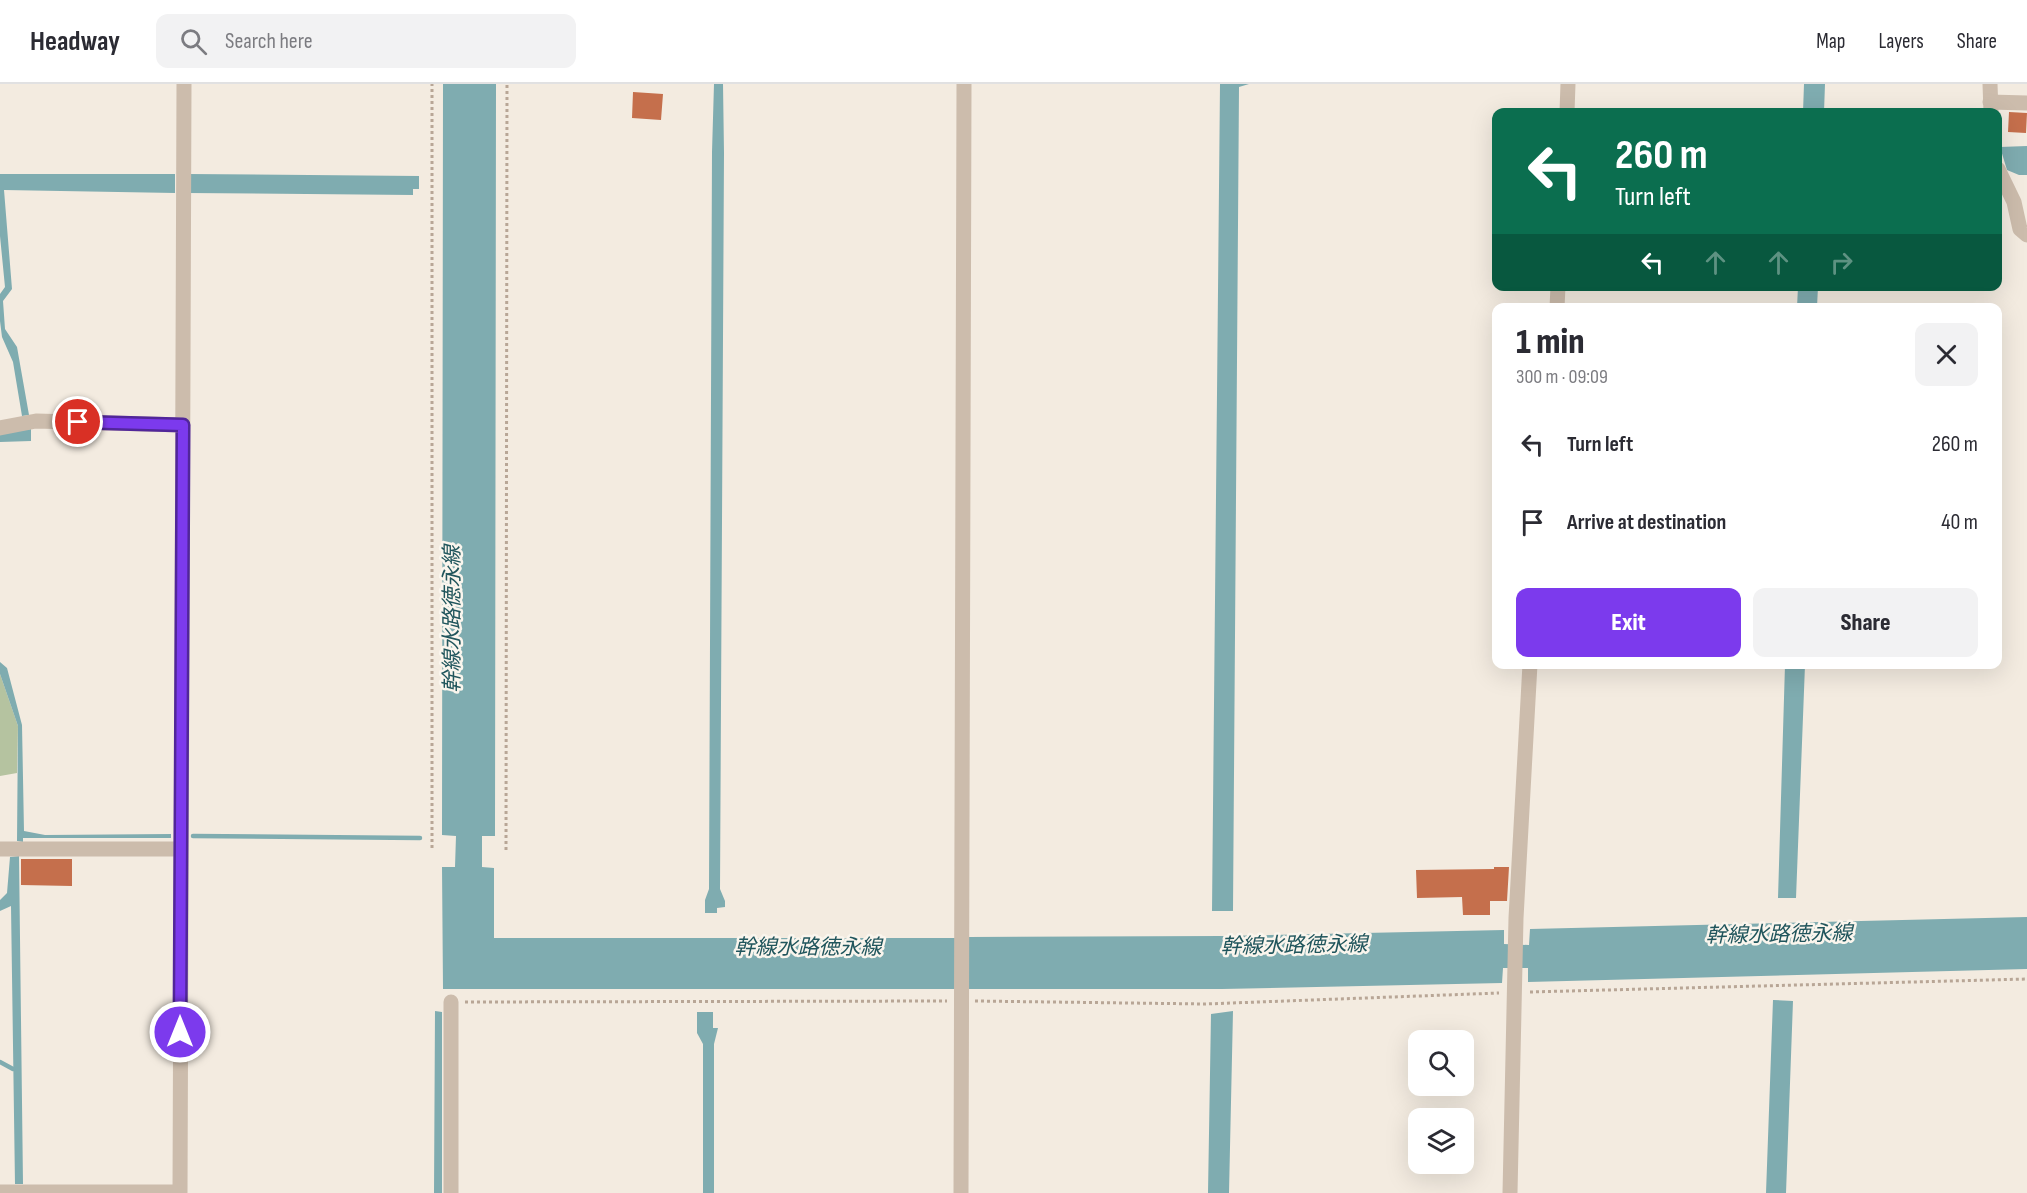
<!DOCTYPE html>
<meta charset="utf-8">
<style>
body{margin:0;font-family:"Sofia Sans Condensed","Noto Sans JP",sans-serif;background:#f2f2f3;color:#2b2b33;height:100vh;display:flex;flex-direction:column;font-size:22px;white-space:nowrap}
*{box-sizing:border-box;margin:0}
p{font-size:20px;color:#7c7c81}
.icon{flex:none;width:33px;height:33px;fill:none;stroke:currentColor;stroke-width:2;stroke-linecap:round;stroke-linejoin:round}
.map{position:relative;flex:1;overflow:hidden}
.panel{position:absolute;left:1492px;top:219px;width:510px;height:366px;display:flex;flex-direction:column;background:#fff;border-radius:12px;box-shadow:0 6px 24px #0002}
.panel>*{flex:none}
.banner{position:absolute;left:1492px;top:24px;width:510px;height:183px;border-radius:12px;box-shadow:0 6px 24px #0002;background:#0b6e4f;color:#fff;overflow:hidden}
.tools{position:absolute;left:1408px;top:946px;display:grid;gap:12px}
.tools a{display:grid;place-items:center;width:66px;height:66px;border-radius:12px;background:#fff;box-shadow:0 6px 24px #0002;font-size:30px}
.pin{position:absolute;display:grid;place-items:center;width:51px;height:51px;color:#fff;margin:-26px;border:3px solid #fff;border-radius:50%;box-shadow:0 2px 6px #0007}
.me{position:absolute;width:66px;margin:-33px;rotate:0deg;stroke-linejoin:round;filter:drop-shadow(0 0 4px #0008)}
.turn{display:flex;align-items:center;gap:21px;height:126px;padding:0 24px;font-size:27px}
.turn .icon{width:78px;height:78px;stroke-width:2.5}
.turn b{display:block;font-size:42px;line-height:51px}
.lanes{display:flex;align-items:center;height:57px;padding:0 24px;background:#0003;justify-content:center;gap:30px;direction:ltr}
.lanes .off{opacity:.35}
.round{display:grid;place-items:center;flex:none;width:63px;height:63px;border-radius:12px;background:#f2f2f3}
.overview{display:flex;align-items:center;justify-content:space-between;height:102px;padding:0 24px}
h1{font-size:36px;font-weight:800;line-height:45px}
.cta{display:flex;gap:12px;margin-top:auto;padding:12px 24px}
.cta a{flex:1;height:69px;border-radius:12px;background:#7c3aed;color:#fff;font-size:24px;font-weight:800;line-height:69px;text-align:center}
.cta a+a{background:#f2f2f3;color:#2b2b33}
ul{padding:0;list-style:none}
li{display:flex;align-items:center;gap:18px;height:78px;padding:0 24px}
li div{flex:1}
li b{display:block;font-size:22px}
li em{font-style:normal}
header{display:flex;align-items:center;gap:36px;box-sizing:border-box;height:84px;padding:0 30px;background:#fff;border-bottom:2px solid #e1e1e2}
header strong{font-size:28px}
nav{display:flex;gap:33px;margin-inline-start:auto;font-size:21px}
.search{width:420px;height:54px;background:#f2f2f3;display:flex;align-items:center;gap:15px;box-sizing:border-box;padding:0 21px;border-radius:12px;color:#7c7c81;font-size:22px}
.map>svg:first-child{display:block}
.green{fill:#b5c3a0}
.water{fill:#7facb0}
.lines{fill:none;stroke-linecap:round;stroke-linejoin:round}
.stream{stroke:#7facb0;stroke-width:4.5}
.building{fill:#c56f4c}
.path{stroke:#b8a696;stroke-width:3;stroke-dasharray:3 3;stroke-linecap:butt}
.street{stroke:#ccbcac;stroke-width:15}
.route-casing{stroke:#51269a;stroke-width:15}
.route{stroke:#7c3aed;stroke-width:10}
.labels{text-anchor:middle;stroke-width:5;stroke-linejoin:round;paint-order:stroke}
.water-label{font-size:21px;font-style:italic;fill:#20555c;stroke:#faf5ed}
</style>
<header>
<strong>Headway</strong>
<div class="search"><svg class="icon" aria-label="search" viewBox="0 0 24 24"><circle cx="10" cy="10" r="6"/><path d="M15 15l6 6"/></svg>Search here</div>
<nav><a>Map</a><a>Layers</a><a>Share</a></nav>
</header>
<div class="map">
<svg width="2027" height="1109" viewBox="0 0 2027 1109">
<rect width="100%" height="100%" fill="#f3ebe0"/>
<!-- green -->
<path class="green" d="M0,590L18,642L17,689L0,692Z"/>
<!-- water -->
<path class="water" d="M443,0H496L495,752H482V783L494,784V854H955L969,866V853L1223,852L1504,846V860L1529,861L1530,845L2027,833V885L1528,898V884H1503L1502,899L1222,905H969V892L955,905H443L442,783H455L456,752L442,751V748Z
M714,0H723L724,69L720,805L725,817V823L717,824V829H705V816L709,805L712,68Z
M1220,0H1249L1239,3L1233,827H1212Z
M1804,0H1825L1824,28H1803Z
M2027,62V91H2019L2007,86L2000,63Z
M0,90H175V109L4,106L12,205L3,217L5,245L17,263L29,331L22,332L13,278L2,253L0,237V210L5,203L0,152Z
M187,90L419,92V105H413V111L187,109Z
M1798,203H1818L1817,223H1797Z
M31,345V357L0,358V350Z
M0,578L7,584L22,641L24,747L45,751L171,750V754H23V758L17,757L18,642L0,590Z
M1785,581H1805L1796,814H1778Z
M19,772L23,1100H15L11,822L0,827V816L7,809L10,773Z
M1773,916L1793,917L1786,1109H1766Z
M435,927L442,928V1109H434Z
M1233,927L1229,1109H1208L1211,930Z
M697,928H713V944H718L714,960V1109H703V960L697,949Z"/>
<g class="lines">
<!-- stream -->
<path class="stream" d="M193,752L420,754
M0,978L13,985"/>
</g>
<!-- building -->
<path class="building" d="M633,8L663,10L661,36L632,34Z
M2009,28L2027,29L2026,49L2008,48Z
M21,775H72V802L21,801Z
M1494,783H1509L1507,817H1490V831H1463L1462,813L1417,814L1416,786L1494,785Z"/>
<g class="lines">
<!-- path -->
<path class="path" d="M432,764V0
M506,766L507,0
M1530,908L2027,895
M975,917L1205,920L1499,909
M465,918L947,917"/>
<!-- street -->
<path class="street" d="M1990,0L1991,28
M1990,18L2027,19
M1567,28L1568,0
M1998,85L2014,118L2020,145L2027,151
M1557,224L1558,202
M0,344L36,337L183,341
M0,765H181
M0,1108H180
M180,1109L184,0
M451,1109V918
M961,1109L964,0
M1510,1109L1516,834L1530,580"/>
</g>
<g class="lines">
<!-- route casing -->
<g class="route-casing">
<path id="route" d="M78,338L183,341L180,948"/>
</g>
<!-- route -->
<use href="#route" class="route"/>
</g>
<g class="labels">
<!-- water labels -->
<g class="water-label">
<text transform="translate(452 535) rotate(-90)" y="7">幹線水路徳永線</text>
<text transform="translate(1779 850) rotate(-1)" y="7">幹線水路徳永線</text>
<text transform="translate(1294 861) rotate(-1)" y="7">幹線水路徳永線</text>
<text x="808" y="870">幹線水路徳永線</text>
</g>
</g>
</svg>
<div class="tools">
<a><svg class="icon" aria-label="search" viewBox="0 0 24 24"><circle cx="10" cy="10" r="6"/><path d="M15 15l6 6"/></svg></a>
<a><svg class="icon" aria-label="layers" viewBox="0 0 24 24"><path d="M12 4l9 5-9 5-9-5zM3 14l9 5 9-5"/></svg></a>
</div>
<div class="pin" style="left:78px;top:338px;background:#d93025"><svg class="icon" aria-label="arrive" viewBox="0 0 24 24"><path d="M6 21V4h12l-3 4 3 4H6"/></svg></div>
<svg class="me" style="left:180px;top:948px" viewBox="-20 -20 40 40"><circle r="17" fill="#7c3aed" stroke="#fff" stroke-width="3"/><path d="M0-11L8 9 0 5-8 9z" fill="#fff"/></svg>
<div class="banner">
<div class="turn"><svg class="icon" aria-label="left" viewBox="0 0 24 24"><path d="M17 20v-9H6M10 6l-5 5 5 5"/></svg><div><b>260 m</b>Turn left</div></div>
<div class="lanes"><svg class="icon" aria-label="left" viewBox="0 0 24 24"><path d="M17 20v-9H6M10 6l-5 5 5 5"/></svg><svg class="icon off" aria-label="ahead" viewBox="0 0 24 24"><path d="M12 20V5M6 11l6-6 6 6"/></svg><svg class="icon off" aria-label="ahead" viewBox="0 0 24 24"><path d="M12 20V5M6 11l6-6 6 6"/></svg><svg class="icon off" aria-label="right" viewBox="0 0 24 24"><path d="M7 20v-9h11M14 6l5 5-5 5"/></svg></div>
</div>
<section class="panel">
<div class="overview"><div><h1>1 min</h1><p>300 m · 09:09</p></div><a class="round"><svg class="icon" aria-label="close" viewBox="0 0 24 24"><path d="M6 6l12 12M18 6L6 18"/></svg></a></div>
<ul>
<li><svg class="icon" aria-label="left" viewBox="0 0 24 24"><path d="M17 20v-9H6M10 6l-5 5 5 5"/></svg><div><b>Turn left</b></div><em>260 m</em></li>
<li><svg class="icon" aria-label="arrive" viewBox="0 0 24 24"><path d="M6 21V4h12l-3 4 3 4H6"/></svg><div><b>Arrive at destination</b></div><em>40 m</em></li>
</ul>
<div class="cta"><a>Exit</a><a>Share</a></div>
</section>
</div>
